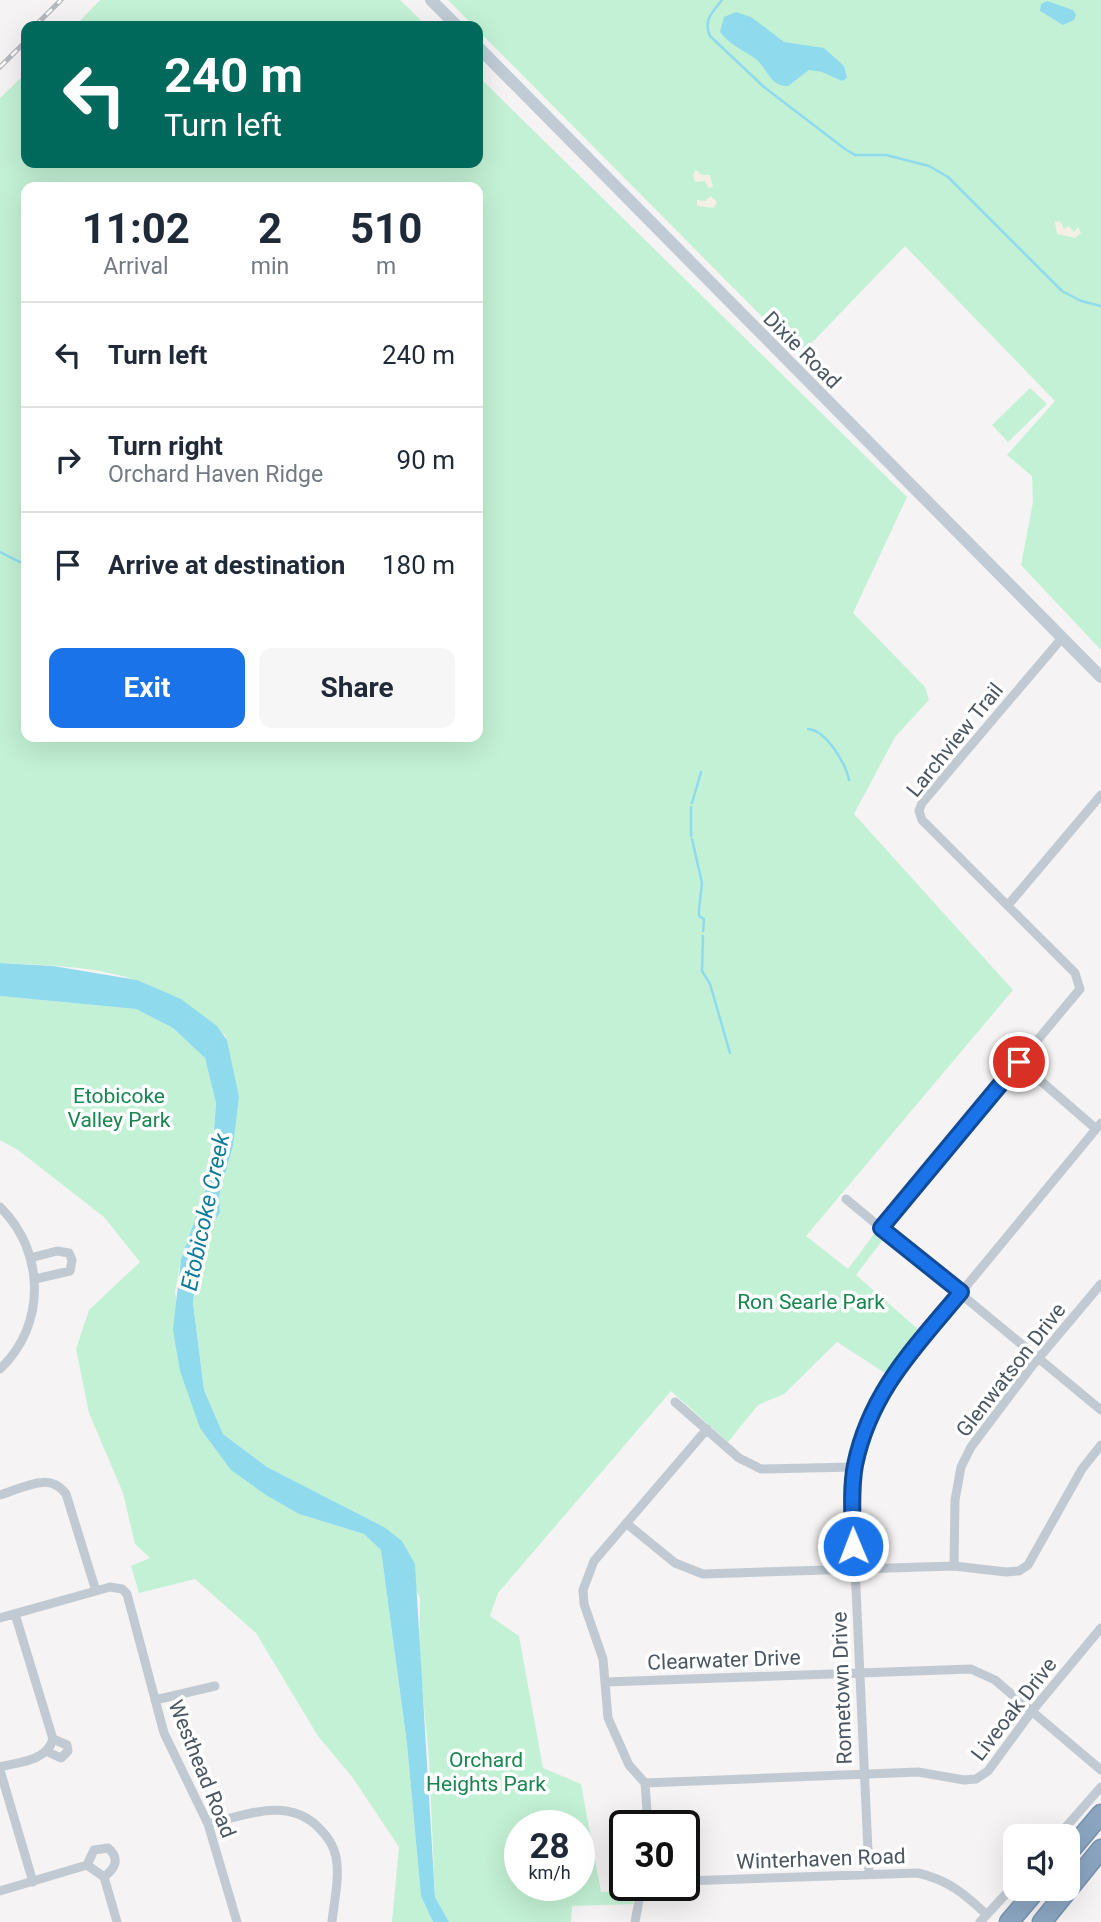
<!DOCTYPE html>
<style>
body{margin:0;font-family:Roboto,sans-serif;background:#f6f6f7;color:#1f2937;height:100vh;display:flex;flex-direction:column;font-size:26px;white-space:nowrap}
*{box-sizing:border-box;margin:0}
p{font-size:23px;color:#747a83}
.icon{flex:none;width:38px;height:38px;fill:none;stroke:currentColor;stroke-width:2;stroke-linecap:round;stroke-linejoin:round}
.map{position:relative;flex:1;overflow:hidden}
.panel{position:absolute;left:21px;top:182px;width:462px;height:560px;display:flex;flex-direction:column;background:#fff;border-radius:14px;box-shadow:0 7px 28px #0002}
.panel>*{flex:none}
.guide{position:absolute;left:21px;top:21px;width:462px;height:147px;border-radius:14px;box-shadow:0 7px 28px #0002;background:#00695c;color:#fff;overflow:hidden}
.buttons{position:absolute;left:1003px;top:1824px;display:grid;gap:14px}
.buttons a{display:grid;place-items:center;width:77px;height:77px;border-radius:14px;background:#fff;box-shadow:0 7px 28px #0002;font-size:35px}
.speed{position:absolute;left:504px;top:1810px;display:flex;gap:14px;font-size:35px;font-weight:700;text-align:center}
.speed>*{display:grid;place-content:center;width:91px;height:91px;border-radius:50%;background:#fff;box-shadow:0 7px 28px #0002;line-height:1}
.speed small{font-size:18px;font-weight:400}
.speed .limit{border:4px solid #111;border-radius:10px;background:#fff;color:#111}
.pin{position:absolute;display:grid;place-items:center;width:60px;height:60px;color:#fff;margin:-30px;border:4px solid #fff;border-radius:50%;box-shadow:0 2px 7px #0007}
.me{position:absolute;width:77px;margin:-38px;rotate:359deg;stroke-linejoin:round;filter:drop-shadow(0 0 5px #0008)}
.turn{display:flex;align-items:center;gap:24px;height:147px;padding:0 28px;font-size:32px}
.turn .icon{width:91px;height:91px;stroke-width:2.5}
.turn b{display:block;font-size:49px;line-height:60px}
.eta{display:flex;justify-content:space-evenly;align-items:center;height:119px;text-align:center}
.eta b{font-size:42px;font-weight:700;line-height:49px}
.action{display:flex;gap:14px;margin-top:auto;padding:14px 28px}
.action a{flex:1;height:80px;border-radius:14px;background:#1a73e8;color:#fff;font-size:28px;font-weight:700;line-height:80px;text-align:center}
.action a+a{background:#f6f6f7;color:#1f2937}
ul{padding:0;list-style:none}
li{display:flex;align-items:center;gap:21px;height:105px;padding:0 28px;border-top:2px solid #e0e1e3}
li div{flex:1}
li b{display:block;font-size:26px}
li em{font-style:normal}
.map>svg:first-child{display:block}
.green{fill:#c3f1d5;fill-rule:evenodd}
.sand{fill:#f5f0e5}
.water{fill:#90daee}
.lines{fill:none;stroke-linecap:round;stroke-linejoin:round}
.stream{stroke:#90daee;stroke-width:2.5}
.motorway-casing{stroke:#7690ad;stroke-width:21}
.minor{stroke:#c1cad2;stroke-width:9}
.secondary{stroke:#c1cbd6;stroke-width:12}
.motorway{stroke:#8ba5c1;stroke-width:18}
.rail-casing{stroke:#b5b8bd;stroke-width:5}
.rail{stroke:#fff;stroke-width:2.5;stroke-dasharray:8;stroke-linecap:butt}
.route-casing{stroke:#114b97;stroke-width:18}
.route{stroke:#1a73e8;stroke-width:12}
.labels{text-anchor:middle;stroke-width:7;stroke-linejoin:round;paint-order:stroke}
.street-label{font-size:21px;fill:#4a5661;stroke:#fff}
.park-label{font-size:21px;fill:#17864f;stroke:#fff}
.water-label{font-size:23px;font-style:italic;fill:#0c7c9b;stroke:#fff}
</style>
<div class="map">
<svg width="1101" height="1922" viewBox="0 0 1101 1922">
<rect width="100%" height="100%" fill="#f5f3f3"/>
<!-- green -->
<path class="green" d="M100,0H400L427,26H75Z
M448,0H1101V650L1021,565L1033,502L1032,476L1007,455L1055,401L905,246L800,355Z
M26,73V163H478V76L907,497L853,613L925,687L929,700L895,737L854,814L1013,990L806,1236L848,1269L877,1230L885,1237L856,1275L919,1330L885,1373L837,1342L784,1394L758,1405L728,1442L671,1391L498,1593L490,1616L519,1636L543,1768L581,1784L601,1892L635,1891L633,1904L572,1906L571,1922H449L435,1897L429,1758L419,1658L420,1598L384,1527L267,1467L223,1434L204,1390L193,1303L200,1238L220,1213L219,1196L233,1146L238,1097L227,1040L225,1035C198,1017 169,992 138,981C98,966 43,965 0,963V98ZM26,187H478V737H26ZM520,1825H579V1885H520Z
M1030,388L1047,404L1008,442L992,425Z
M0,996L136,1009L173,1028L205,1058L216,1103L208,1183L181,1259L175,1292L200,1428L299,1514L364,1534L381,1550L407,1744L421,1896L433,1922H392L399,1847L353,1778L318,1736L256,1633L195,1579L139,1593L131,1566L150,1558L135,1544L123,1493L89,1413L76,1349L89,1310L140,1262L104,1217L18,1150L0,1140Z"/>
<!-- sand -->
<path class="sand" d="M696,170L702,175H710L713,187L708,188L705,181L695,182L693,174Z
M711,196L717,202L714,208L697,206V200L705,201Z
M1060,221L1064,229L1069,226L1074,232L1078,227L1081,233L1075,238L1057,234L1055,222Z"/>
<!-- water -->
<path class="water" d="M1047,1L1073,10L1076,15L1074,20L1063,25L1040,11L1041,4Z
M736,12L751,17L784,42L824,48L844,66L847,78L842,81L822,72L809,70L788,86C770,87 767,68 756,59C743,50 730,45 720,32L724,17Z
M0,963L53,966L137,980L181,999L217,1026L227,1040L239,1097L233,1146L219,1196L220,1213L200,1238L193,1303L204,1390L223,1434L267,1467L384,1527L402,1541L415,1564L435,1897L449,1922H433L421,1896L407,1744L381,1550L364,1534L299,1514L266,1495L231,1470L200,1428L180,1371L173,1330L181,1259L208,1183L212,1155L216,1103L205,1058L173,1028L136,1009L0,996Z"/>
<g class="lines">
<!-- stream -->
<path class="stream" d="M722,0C712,13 703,20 710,36L764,87L845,149L855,155H886L929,166L948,177L1062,291L1081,301L1101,306
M0,552L26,565
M808,729C826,730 846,764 849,780
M692,803L701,772
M691,836V807
M692,839L702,883L699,910
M699,912V916L704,919L703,931
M703,936L702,971L710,984L730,1053"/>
<!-- motorway casing -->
<g class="motorway-casing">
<path id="motorway" d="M1068,1853L1101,1814
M1009,1922L1038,1888
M1042,1922L1101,1849"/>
</g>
<!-- minor -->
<path class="minor" d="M1009,904L1101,795
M1019,1062L1095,1128
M846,1199L1101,1410
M0,1207C46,1252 46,1326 0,1369
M881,1228L1080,989L1075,973L922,820L919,811L922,803L1062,638
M30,1258L57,1251L69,1253L72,1260L70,1271L35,1279
M675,1402L739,1458L761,1469L855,1467
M0,1495C24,1488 49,1471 66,1494L96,1591
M626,1523L675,1563L703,1574L954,1566L1006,1572L1019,1571L1028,1565L1082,1469L1101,1445
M954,1566L955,1500L961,1467L971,1447L1032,1366L1101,1284
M0,1618L110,1587L122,1589L127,1594L164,1733L208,1824L237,1922
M606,1682L971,1669L995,1680L1101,1770
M155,1700L215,1686
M48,1752L61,1758L68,1751L67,1745L53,1739
M0,1767C19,1762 47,1761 53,1739L15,1614
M0,1770L33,1882
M645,1783L918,1772L964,1780L976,1779L988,1771L1032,1711L1101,1628
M208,1824C246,1815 289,1796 320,1829C328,1837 334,1847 336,1857C340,1877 334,1902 332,1922
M648,1825L645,1783L629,1765L608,1718L603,1659L584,1604L583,1590L594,1561L707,1429
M1058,1836L1101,1787
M87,1865L94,1850L108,1848C120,1858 116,1868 104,1877
M869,1873L852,1501C856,1456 868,1415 892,1376L1101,1123
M684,1881L918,1873C948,1880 965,1894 987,1915
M0,1891L87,1865L104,1877L117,1922
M635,1922L642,1885
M980,1922L1015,1884"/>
<!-- secondary -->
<path class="secondary" d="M431,0L457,26
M478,47L1101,677"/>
<!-- motorway -->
<use href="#motorway" class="motorway"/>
<!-- rail casing -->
<g class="rail-casing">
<path id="rail" d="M35,26L61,0
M0,67L26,41"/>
</g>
<!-- rail -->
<use href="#rail" class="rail"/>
</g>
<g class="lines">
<!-- route casing -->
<g class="route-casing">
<path id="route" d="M853,1546C853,1520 850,1491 855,1465C870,1392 915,1347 961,1292L881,1228L1019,1062"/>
</g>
<!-- route -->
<use href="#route" class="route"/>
</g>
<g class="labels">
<!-- street labels -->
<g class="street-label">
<text transform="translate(802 350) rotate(45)" y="7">Dixie Road</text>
<text transform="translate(955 740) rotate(-51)" y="7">Larchview Trail</text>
<text transform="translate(1011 1370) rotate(-52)" y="7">Glenwatson Drive</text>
<text transform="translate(724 1660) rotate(-2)" y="7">Clearwater Drive</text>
<text transform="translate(842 1688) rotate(-92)" y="7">Rometown Drive</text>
<text transform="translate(1014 1709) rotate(-52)" y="7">Liveoak Drive</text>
<text transform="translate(202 1769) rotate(68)" y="7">Westhead Road</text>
<text transform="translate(821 1859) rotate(-2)" y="7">Winterhaven Road</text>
</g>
<!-- park labels -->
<g class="park-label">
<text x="119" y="1103">Etobicoke<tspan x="119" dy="24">Valley Park</tspan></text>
<text x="811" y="1309">Ron Searle Park</text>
<text x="486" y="1767">Orchard<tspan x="486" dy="24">Heights Park</tspan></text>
</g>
<!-- water labels -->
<g class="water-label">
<text transform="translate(205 1212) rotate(-78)" y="8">Etobicoke Creek</text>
</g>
</g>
</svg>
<div class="buttons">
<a><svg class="icon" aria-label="sound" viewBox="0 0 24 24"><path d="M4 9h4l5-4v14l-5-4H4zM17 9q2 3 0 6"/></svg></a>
</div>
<div class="speed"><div>28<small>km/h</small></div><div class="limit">30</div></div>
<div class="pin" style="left:1019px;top:1062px;background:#d93025"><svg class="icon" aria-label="arrive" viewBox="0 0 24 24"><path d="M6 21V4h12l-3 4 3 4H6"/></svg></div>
<svg class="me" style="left:853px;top:1546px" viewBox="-20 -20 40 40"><circle r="17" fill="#1a73e8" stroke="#fff" stroke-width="3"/><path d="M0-11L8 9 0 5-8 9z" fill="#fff"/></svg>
<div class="guide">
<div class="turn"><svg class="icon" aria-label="left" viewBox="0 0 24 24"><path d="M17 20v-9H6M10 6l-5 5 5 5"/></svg><div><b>240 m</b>Turn left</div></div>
</div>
<section class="panel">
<div class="eta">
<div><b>11:02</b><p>Arrival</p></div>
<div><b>2</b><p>min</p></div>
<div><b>510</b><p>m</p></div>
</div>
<ul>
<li><svg class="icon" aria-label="left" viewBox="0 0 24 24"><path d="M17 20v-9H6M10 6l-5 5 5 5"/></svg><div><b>Turn left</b></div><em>240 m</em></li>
<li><svg class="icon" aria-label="right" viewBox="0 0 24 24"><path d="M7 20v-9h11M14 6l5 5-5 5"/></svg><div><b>Turn right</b><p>Orchard Haven Ridge</p></div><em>90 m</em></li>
<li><svg class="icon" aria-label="arrive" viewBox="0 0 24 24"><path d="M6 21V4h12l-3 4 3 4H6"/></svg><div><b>Arrive at destination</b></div><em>180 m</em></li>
</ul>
<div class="action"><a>Exit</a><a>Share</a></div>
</section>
</div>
